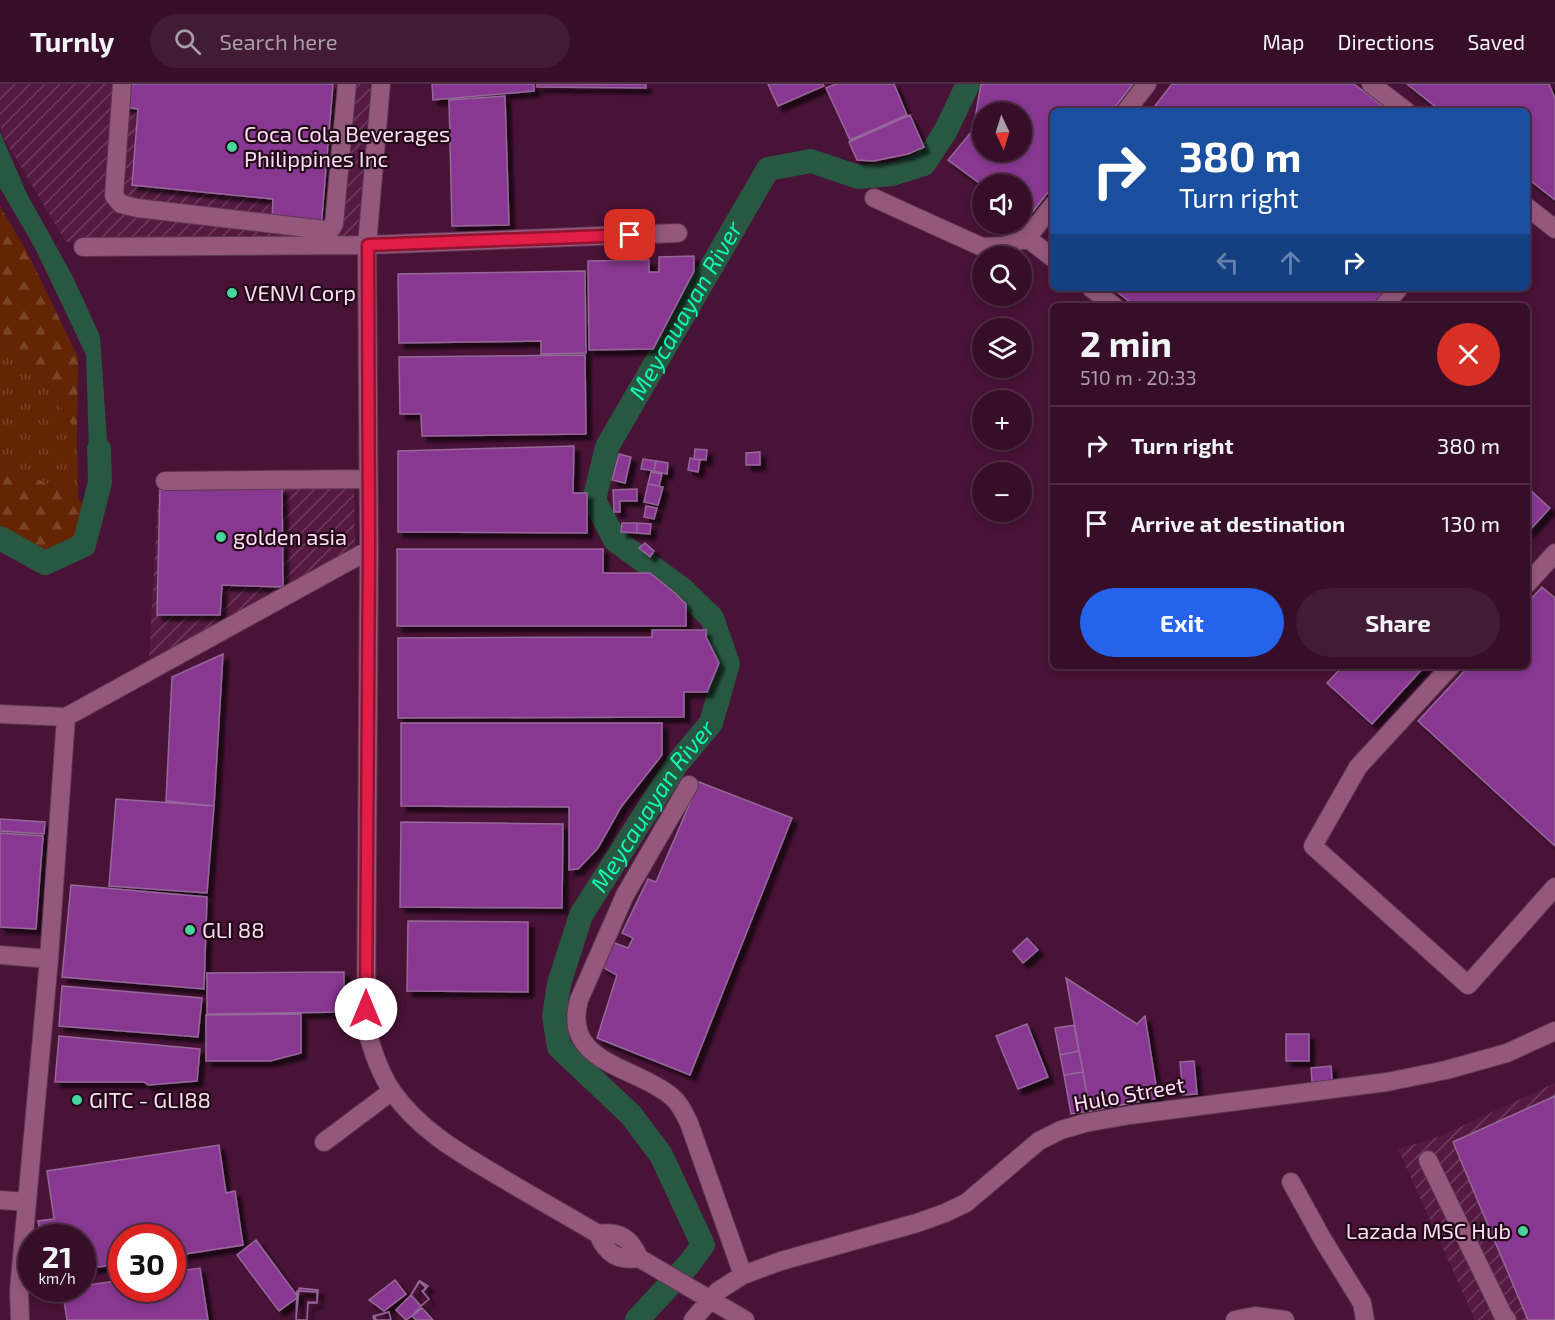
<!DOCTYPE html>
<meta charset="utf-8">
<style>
body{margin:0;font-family:"Exo 2",sans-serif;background:#411c34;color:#f1f3f6;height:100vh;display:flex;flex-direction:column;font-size:22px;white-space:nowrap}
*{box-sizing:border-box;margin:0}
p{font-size:20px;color:#aa9ca8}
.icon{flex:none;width:33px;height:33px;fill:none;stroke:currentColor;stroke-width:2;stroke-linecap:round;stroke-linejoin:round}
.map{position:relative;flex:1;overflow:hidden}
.drawer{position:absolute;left:1050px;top:219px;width:480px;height:366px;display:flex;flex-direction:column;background:#360e28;border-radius:9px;box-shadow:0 3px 9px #0003,0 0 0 2px #502e45}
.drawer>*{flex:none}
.banner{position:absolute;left:1050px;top:24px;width:480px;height:183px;border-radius:9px;box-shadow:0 3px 9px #0003,0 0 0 2px #502e45;background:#1a4fa0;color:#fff;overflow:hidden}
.needle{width:39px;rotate:176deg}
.fabs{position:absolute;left:972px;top:18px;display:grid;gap:12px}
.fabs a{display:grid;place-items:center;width:60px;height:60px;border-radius:50%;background:#360e28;box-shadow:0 3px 9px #0003,0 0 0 2px #502e45;font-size:30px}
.speed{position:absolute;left:18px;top:1140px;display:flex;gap:12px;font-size:30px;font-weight:700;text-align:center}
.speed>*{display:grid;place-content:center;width:78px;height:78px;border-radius:50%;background:#360e28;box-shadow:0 3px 9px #0003,0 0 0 2px #502e45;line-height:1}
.speed small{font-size:15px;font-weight:400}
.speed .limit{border:9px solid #d22;background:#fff;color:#111}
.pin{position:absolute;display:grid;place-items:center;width:51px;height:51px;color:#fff;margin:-26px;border-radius:12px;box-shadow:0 3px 9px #0006}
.me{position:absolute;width:66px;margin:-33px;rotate:0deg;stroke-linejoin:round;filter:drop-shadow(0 0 4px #0008)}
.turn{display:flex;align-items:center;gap:21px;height:126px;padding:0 30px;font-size:27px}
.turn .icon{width:78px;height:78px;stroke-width:2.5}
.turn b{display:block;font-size:42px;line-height:51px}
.lanes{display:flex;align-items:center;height:57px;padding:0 30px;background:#0003;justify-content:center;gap:30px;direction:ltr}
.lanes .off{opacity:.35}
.round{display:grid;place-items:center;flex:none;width:63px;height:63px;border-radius:32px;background:#411c34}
.head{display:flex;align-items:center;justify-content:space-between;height:102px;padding:0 30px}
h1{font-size:36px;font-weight:700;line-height:45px}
.cta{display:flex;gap:12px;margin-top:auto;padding:12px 30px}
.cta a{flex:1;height:69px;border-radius:36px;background:#2563eb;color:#fff;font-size:24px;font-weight:700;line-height:69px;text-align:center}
.cta a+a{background:#411c34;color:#f1f3f6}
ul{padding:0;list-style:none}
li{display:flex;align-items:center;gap:18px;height:78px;padding:0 30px;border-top:2px solid #502e45}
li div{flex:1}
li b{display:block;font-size:22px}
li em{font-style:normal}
header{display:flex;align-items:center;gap:36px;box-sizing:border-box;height:84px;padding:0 30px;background:#360e28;border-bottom:2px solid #502e45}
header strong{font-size:28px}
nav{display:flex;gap:33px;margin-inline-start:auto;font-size:21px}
.search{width:420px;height:54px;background:#411c34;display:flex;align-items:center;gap:15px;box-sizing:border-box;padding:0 21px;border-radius:33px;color:#aa9ca8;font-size:22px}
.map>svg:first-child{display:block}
.industrial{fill:url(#industrial-furrows)}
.grass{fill:url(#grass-tufts)}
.forest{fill:url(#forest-firs)}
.water{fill:#285742}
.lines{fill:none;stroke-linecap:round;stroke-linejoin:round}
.river{stroke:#285742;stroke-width:24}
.building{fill:#883991;stroke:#95689a;stroke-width:1.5;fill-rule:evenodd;filter:url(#shadow)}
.minor-casing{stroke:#5e3550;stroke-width:20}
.minor{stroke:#93587c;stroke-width:18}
.route-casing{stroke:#92132f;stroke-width:15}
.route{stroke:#e11d48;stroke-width:10}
.poi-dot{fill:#48d49d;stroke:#210a19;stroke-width:2}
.labels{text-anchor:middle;stroke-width:4.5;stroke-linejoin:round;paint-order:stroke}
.poi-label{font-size:22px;fill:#ffdcf0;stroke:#210a19;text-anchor:start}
.street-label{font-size:22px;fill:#ffdcf0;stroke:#210a19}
.water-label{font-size:24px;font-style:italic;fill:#0efab2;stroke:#210a19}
</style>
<header>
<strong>Turnly</strong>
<div class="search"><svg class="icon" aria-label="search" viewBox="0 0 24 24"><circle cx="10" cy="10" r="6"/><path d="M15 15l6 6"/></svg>Search here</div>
<nav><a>Map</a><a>Directions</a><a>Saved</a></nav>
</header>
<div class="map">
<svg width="1555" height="1236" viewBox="0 0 1555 1236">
<defs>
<pattern id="industrial-furrows" width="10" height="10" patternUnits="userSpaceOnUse" patternTransform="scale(1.5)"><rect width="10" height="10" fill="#561a42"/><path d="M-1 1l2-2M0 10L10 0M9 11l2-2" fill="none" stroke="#6f3b5e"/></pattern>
<pattern id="grass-tufts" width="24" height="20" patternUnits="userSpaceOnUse" patternTransform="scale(1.5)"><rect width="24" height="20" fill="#642504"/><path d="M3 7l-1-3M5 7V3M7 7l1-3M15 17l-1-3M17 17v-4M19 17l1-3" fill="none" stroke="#7b4429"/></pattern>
<pattern id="forest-firs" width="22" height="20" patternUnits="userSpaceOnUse" patternTransform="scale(1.5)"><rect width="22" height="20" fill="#642504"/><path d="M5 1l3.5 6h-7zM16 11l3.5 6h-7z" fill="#7b4429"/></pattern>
<filter id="shadow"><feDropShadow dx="5.5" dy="5.5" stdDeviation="1.5" flood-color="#0009"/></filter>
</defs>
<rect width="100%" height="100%" fill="#481336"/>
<!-- industrial -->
<path class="industrial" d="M0,0H371L358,153L66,158L3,53L0,41Z
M159,392H354L355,465L149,576Z
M1555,999V1236H1475L1398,1065L1441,1052Z"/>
<!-- grass -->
<path class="grass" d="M0,255L41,290L77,350L78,416L0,375Z"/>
<!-- forest -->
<path class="forest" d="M0,122L27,168L78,273L77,350L41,290L0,255Z
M0,375L87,421L78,457L46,471L0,445Z"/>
<!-- water -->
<path class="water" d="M0,48L27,110L72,191L100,252L110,400L90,398L86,271L35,164L0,104Z"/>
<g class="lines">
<!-- river -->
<g class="river">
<path d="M0,454L45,479L84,461L100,398L99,365"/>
<path id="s1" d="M637,1236L689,1180L703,1161L661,1071L631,1031L559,963L554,932L559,900L581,831L676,681L711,639L728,580L712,534L682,505L615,456L594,416L607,363L768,85L811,77L858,93L892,90L924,80L945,48L968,0"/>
</g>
</g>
<!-- building -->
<path class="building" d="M127,0H333L321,144L272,137L273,115L132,101L138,25L125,23Z
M432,0H534V7L433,16Z
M537,0H646V4L537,3Z
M768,0H823L824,2L778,22Z
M836,0H894L907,31L850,56L826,4Z
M981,0H1133L1112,27H1053V102L1027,135L1022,130V100L982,101L948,76L973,46ZM982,28H1022V68H982Z
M1172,0H1354L1389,27H1151Z
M1407,0H1549L1555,15V116L1527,94V27H1441Z
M505,12L509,141L452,142L449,16Z
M910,31L924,63L908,70L874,77L857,76L849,58Z
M694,172V187L653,265L589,266L588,177L649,176V188H659V173Z
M585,187L586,269L541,270V257L399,259L398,190Z
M1112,204H1391L1376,222H1135Z
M585,271L586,350L422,352L421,330H400L399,273Z
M574,362L573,409H587V449L398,448V367Z
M695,365L707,366L706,376L694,375Z
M760,368V381H746V369Z
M619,370L631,373L625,399L612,396Z
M690,374L700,376L698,388L688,386Z
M643,375L656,377L654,387L641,385Z
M656,377L668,379L667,390L654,387Z
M651,388L662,390L659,402L648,400Z
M648,400L663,403L658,421L644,418Z
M160,403L282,405L283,503L222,501L220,531H157Z
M1527,403L1550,424L1527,449Z
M637,405V417H620V428H614L613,406Z
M646,422L657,424L654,435L644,433Z
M622,439H637V449L621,448Z
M637,439L651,440L650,450L637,449Z
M645,459L654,467L650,473L639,464Z
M397,465H603V489H650L675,509L686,520V542H397Z
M1542,503L1555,514V762L1418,637L1469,582H1527V519Z
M652,546H706V553L719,579L707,608H684V633L398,634V554L652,553Z
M223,570L214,722L166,717L172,593Z
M1343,582H1425L1372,640L1327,599Z
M401,639H662V671L621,723L598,764L578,785L569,786V723L401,722Z
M699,698L792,734L690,991L597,954L617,891L602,883L612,858L628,864L633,854L622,849L648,795L656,798Z
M116,715L214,722L207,809L109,802Z
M0,735L45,738L44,750L0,747Z
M401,738L563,740L562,824L400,823Z
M0,749L43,752L36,845L0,843Z
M71,801L207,813L204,905L62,893Z
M408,837L528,838V908L407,907Z
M1027,854L1038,866L1023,879L1013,867Z
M344,888V928L207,930V889Z
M1066,894L1137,940L1145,932L1158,1014L1090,1027Z
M62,902L202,914L198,953L59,942Z
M301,930V969L270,977H206V931Z
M1027,940L1048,993L1018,1005L996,952Z
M1074,941L1079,967L1060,971L1055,944Z
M1286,950H1309V977H1286Z
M59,952L200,965L197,997L148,1001L144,998H55Z
M1079,967L1083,988L1064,991L1060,971Z
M1194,977L1197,1010L1183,1011L1180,978Z
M1331,982L1332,996L1312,998L1311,984Z
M1083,988L1090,1027L1071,1030L1064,991Z
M1555,1012V1236H1528L1453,1058Z
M219,1061L226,1109L235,1107L243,1161L172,1172V1154H122V1180L82,1185V1154H41L38,1137L54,1135L47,1087Z
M256,1156L298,1213L279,1227L237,1171Z
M200,1184L208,1236H67L62,1205L82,1204V1202L122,1196V1204H172V1188Z
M395,1196L406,1210L384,1227L369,1216Z
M419,1197L426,1204L422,1207L429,1215L421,1222L411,1211Z
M420,1197L428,1202L423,1208L429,1215L421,1222L411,1211Z
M299,1204L318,1206L317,1218L308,1219L307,1236H296Z
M297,1207L317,1208V1219L308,1218L307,1236H296Z
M411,1211L421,1222L412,1232L406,1236L396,1226Z
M422,1224L433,1236H416L412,1232Z
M389,1228L391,1236H374L373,1232Z
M389,1228L391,1236H376L375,1232Z"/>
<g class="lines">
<!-- minor casing -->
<g class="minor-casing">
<path id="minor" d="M122,0L114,112L121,120L137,124L326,146L331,145L334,140L347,0
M381,0L367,161L369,466L366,943C372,966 379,988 392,1007C420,1048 465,1072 507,1097C537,1115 568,1132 598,1150C619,1147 631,1154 639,1174
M1371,0L1406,27
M1126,27L1147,0
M874,114L982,163L1004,162L1027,154L1053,121
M1527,123L1555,145
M1027,154L1053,174
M83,163L367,161L678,149
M1091,204L1114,222
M1384,222L1399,204
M165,397L367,395
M1527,500L1555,469
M1451,582L1358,683L1313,762L1468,901L1555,803
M0,630L66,633L369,466
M689,701L625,811L579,916C561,979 635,982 671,1012C680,1019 684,1029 689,1039L743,1191
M0,871L49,875
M324,1058L392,1007
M1428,1076L1503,1231L1507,1236
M1291,1098L1323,1156L1362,1219L1365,1236
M0,1116L27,1118
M598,1150C606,1170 618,1177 639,1174L745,1236
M20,1236L19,1206L49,875L66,633
M693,1236L718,1207L743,1191L781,1177L917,1139L945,1129L966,1119L1039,1057L1061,1046L1085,1039L1130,1031L1387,998L1446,986L1507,969L1555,947
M1235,1236L1255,1232L1285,1236"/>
</g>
<!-- minor -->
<use href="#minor" class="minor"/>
</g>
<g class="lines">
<!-- route casing -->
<g class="route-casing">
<path id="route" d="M366,925L369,466L368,161L630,151"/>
</g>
<!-- route -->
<use href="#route" class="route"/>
</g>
<!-- markers -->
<g class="poi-dot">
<circle cx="232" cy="63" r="6"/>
<circle cx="232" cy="209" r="6"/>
<circle cx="221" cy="453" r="6"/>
<circle cx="190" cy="846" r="6"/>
<circle cx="77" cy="1016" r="6"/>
<circle cx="1523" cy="1147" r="6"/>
</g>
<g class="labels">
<!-- poi labels -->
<g class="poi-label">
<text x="244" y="58">Coca Cola Beverages<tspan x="244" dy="25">Philippines Inc</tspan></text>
<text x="244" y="217">VENVI Corp</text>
<text x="233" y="461">golden asia</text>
<text x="202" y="854">GLI 88</text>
<text x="89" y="1024">GITC - GLI88</text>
<text x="1511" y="1155" text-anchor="end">Lazada MSC Hub</text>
</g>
<!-- street labels -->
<g class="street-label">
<text transform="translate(1129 1010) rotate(-10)" y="8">Hulo Street</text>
</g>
<!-- water labels -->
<g class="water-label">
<text dy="8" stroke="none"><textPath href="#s1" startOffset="1209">Meycauayan River</textPath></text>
<text dy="8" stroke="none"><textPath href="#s1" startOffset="615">Meycauayan River</textPath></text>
</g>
</g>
</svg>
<div class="fabs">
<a><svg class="needle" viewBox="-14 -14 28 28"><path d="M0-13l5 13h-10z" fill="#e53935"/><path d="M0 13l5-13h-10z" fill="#aa9ca8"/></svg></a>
<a><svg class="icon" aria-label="sound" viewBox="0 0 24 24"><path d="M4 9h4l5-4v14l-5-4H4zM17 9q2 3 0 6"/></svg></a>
<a><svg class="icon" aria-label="search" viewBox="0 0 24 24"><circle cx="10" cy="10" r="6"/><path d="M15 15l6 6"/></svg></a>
<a><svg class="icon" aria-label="layers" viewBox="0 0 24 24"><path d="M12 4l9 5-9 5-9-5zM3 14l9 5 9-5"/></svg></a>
<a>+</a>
<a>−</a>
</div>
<div class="speed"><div>21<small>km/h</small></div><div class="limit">30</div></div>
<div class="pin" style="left:630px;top:151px;background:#d93025"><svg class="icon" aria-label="arrive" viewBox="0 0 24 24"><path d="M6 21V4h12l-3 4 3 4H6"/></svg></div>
<svg class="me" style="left:366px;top:925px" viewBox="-20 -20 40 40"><circle r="19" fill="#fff"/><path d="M0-13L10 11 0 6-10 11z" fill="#e11d48"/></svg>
<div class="banner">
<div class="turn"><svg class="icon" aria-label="right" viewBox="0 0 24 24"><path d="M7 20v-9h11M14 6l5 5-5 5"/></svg><div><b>380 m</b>Turn right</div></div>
<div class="lanes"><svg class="icon off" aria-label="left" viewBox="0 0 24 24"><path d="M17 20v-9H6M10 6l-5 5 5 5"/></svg><svg class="icon off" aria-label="ahead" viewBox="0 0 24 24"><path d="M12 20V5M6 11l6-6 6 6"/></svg><svg class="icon" aria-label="right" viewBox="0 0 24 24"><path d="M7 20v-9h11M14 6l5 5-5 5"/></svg></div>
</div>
<section class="drawer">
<div class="head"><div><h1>2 min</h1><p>510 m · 20:33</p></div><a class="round" style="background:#d93025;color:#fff"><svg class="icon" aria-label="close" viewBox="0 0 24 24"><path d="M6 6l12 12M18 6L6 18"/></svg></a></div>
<ul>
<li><svg class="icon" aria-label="right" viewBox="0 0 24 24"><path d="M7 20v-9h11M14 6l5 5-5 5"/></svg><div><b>Turn right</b></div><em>380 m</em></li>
<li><svg class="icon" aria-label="arrive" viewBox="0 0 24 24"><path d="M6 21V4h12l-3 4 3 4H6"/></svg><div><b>Arrive at destination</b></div><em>130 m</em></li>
</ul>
<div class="cta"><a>Exit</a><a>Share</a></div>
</section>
</div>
